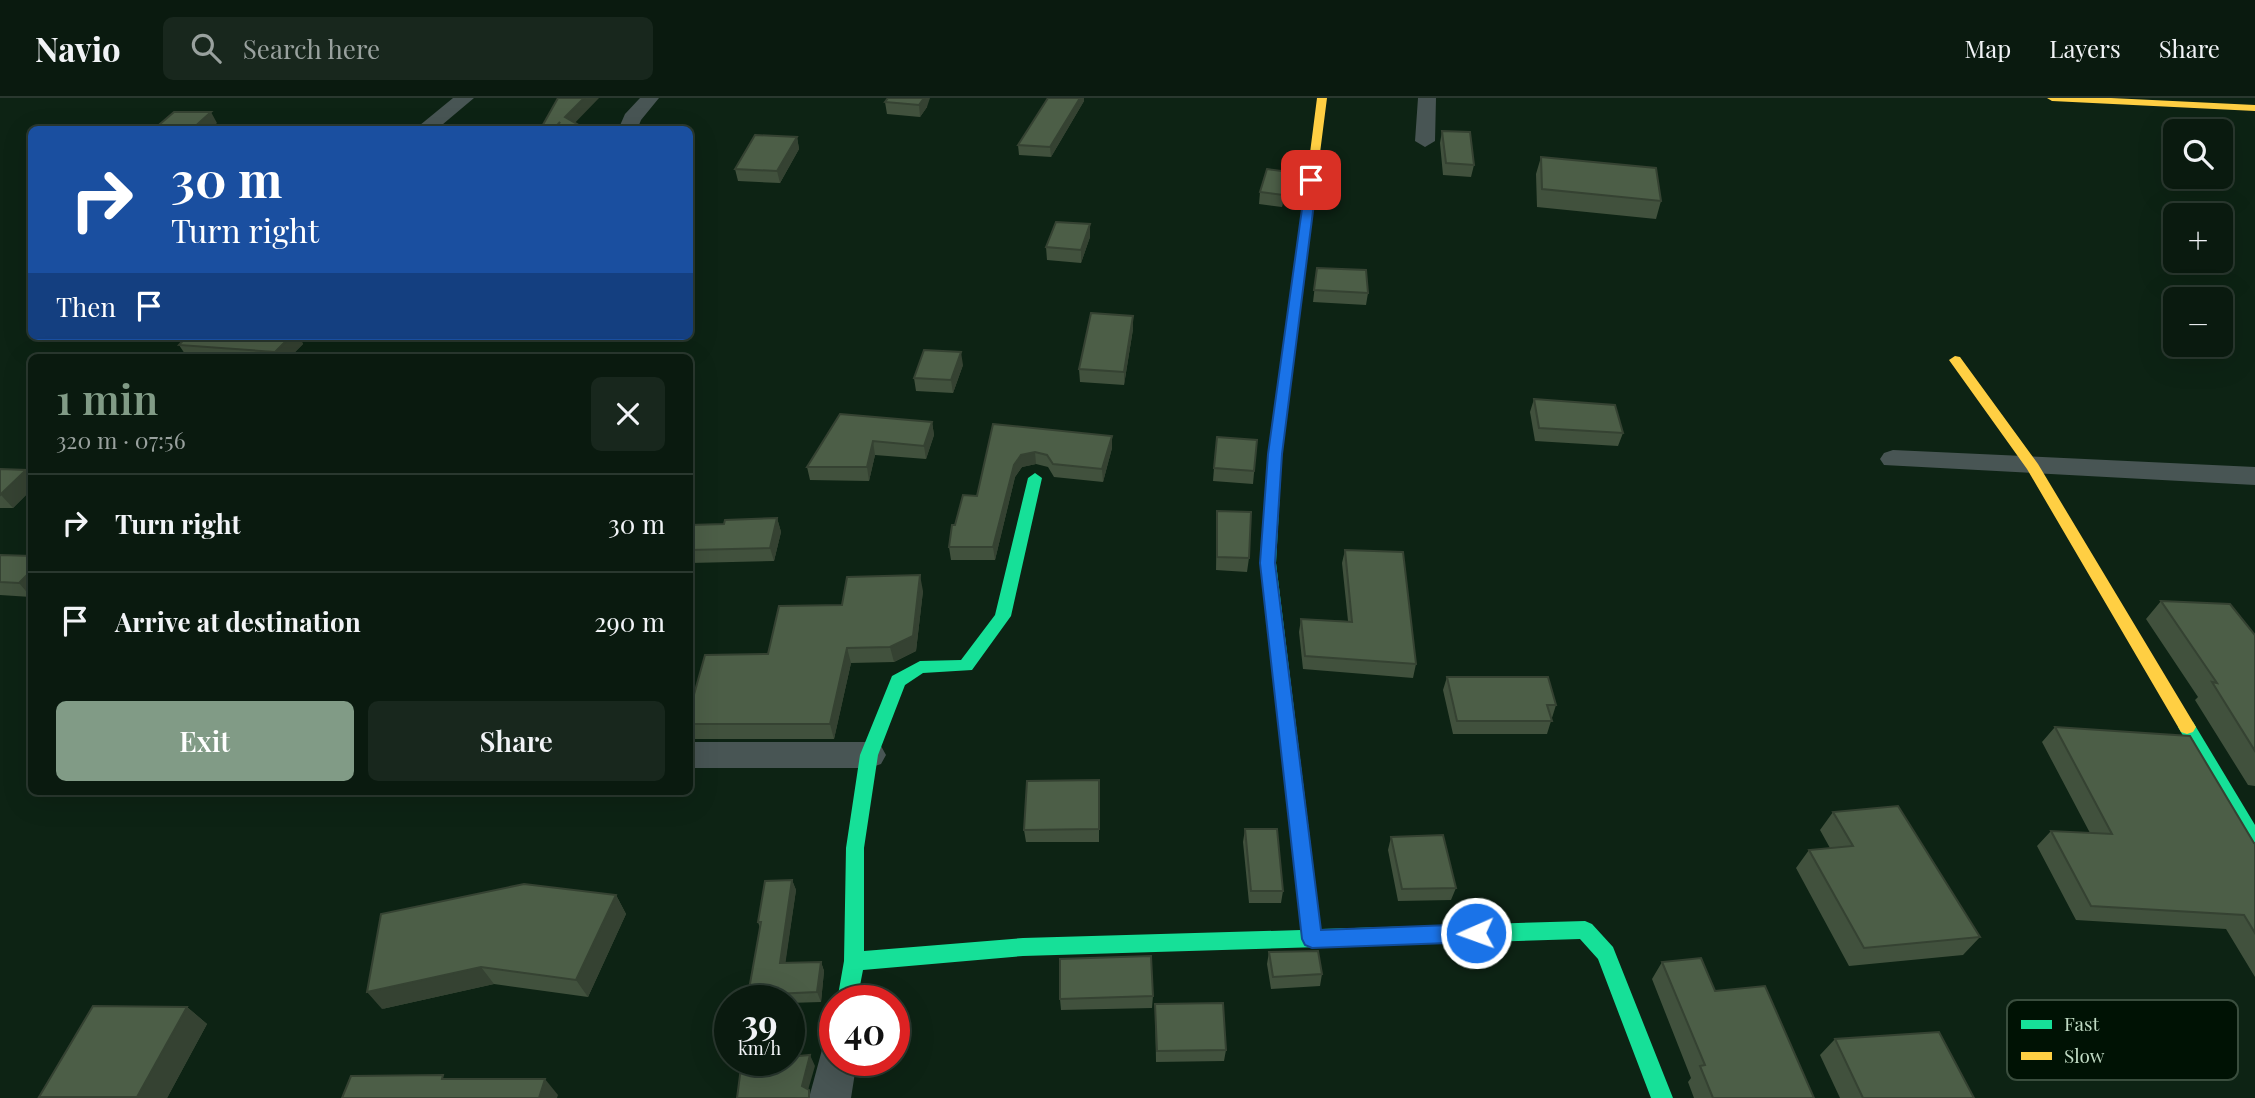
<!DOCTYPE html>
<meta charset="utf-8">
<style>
body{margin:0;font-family:"Playfair Display",serif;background:#18271d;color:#f1f3f6;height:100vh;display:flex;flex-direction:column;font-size:26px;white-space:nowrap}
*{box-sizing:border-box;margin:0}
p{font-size:23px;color:#99a19e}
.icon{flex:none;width:38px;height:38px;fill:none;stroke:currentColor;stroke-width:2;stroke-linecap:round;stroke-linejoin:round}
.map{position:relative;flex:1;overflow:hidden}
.drawer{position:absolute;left:28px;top:256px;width:665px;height:441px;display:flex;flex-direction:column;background:#0a1a0f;border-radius:10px;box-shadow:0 7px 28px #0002,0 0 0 2px #2a382f}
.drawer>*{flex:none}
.guide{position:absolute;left:28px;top:28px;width:665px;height:214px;border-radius:10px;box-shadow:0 7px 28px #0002,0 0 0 2px #2a382f;background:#1a4fa0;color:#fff;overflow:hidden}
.controls{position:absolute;left:2163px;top:21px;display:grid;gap:14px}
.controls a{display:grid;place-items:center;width:70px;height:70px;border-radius:10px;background:#0a1a0f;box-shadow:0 7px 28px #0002,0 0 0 2px #2a382f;font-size:35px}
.speed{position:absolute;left:714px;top:887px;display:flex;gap:14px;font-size:35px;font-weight:700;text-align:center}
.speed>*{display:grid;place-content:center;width:91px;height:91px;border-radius:50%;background:#0a1a0f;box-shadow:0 7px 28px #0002,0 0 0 2px #2a382f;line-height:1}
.speed small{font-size:18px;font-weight:400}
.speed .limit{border:10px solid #d22;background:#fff;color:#111}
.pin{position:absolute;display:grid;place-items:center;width:60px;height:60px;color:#fff;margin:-30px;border-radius:14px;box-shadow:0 4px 10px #0006}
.me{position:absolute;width:77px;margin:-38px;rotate:268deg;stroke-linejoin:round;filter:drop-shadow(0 0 5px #0008)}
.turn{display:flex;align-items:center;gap:24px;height:147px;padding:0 28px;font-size:32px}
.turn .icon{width:91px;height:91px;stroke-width:2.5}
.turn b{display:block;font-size:49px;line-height:60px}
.then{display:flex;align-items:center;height:66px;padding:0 28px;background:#0003;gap:14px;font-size:26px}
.round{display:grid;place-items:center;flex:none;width:74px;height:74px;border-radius:10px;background:#18271d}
.overview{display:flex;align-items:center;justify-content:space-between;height:119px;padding:0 28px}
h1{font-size:42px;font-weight:600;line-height:52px;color:#819b86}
.button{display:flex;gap:14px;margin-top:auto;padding:14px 28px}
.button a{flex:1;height:80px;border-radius:10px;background:#819b86;color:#fff;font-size:28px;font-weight:600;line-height:80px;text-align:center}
.button a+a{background:#18271d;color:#f1f3f6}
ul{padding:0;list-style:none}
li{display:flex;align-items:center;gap:21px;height:98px;padding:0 28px;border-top:2px solid #2a382f}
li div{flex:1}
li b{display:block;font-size:26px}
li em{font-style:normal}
header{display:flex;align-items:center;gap:42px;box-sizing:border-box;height:98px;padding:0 35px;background:#0a1a0f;border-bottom:2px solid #2a382f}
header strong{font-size:33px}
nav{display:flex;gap:38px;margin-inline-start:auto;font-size:24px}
.search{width:490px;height:63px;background:#18271d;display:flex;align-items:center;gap:18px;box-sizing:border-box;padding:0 24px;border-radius:10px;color:#99a19e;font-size:26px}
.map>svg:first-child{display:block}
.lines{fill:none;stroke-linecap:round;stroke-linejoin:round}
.street{fill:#485554;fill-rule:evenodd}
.fast{fill:#16e098;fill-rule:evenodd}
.slow{fill:#ffcf43;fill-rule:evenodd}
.wall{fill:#41513d}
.shaded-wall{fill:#354232}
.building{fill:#4c5e47;stroke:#354232;stroke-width:2}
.route{fill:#1a73e8;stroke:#114b97;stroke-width:2}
.key{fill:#001204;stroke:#3a4e3e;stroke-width:2}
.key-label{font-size:19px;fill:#c0dbc4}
</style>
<header>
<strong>Navio</strong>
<div class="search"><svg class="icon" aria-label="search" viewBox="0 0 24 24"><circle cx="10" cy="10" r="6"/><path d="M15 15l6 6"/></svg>Search here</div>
<nav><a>Map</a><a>Layers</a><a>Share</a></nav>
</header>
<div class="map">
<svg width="2255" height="1000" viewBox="0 0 2255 1000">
<rect width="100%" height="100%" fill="#0d2314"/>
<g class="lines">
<!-- street -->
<path class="street" d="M453,0H474L436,32H414Z
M640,0H659L641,22L637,32H618L625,16Z
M1418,0H1436L1435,43L1425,49L1415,43Z
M1893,352L2255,369V387L1884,367L1880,361L1884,355Z
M690,644H869L881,648L886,657L881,666L869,670H690Z
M835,943V962H857L851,1000H809L823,948Z"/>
<!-- fast -->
<path class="fast" d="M1310,91L1315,94L1282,356L1276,465L1321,831L1585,823L1592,826L1613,849L1673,1000H1651L1598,861L1580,841L1023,858L863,872L857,903H837L844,863L846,750L860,657L892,578L920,563L961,562L995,517L1028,380L1035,375L1042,380L1011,518L972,572L923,575L905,587L878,657L864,750V853L1023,840L1301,832L1260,465L1268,356L1305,94Z
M2187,622L2193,624L2255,727V752L2248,750L2178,629L2181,624Z"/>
<!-- slow -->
<path class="slow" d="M1317,0H1327L1315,94L1310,97L1305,94Z
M2047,0H2111L2255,7V13L2052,3Z
M1955,258L1960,259L2038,366L2193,624L2196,629L2193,634L2187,636L2181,634L2027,371L1949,262Z"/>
</g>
<!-- wall -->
<path class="wall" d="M888,0L927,9L920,19L887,16L885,4Z
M1048,0H1084V3L1051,59L1019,57L1018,47Z
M1442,33L1474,67L1471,79L1443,77L1440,45Z
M797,39L799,51L780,85L738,83L735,71Z
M1541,59L1661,103L1656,121L1537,109L1536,76Z
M1288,86L1282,109L1259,106L1260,94Z
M1090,139L1081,165L1047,162L1046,149Z
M1317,170L1368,195L1366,207L1313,204Z
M1133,231L1124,287L1080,284L1079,271Z
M187,238H299L303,246L290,259H187L179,247Z
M963,267L953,295L916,293L914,280Z
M1534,301L1623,335L1618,348L1535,343L1530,314Z
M840,316L932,324L934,337L926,361L875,357L869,383L810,382L807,369Z
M993,326L1112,338V350L1103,384L1054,379L1048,369L1036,366L1022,369L1015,379L995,462H951L949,449L955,427L977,398Z
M1257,342L1253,386L1213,383L1214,370Z
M0,371L32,378V391L13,410H0Z
M1217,413L1249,460L1247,474L1216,472Z
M777,420L781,434L774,463L690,465V427L724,426Z
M1345,452L1416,566L1413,580L1303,571L1299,534L1301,521L1348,523L1342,465Z
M0,457L31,499L0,497Z
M923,493L916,553L894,564L851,565L834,641H691L690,637V611L768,556L842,507Z
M2161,503L2255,537V688L2248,687L2195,602L2198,599L2146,521Z
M1447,579L1556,607L1547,636H1453L1443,592Z
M2055,629L2255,745V879L2226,831L2076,822L2037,748L2051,733L2090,735L2042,644Z
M1099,682V744H1026L1024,732Z
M1833,714L1980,839L1963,857L1849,868L1796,770L1809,752L1830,750L1820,732Z
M1245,731L1283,793L1281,805H1249L1243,744Z
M1391,739L1456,790L1451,802L1398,803L1388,752Z
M792,782L796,792L785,865L821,864L824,873L821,904L789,905V903H750L748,897L760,830L758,824Z
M616,797L626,816L588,899L494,886L382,911Z
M1269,854L1322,876L1320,888L1271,891L1267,866Z
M1662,864L1715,893L1814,1000H1694L1688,984L1691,980L1652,881Z
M1153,898L1152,910L1061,912L1060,901Z
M1155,906L1226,952L1224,963L1156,964Z
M187,909L207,926L167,1000H41L39,999Z
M1835,941L1974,1000H1840L1820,957Z"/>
<!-- shaded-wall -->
<path class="shaded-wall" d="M584,0H599L569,31L565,19Z
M924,0H930L927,9L920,19L919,7Z
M1080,0H1084V3L1051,59L1050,49Z
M211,14L217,25L210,32H191Z
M797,39L799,51L780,85L777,73Z
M1290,74L1288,86L1282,109L1283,97Z
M1090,126V139L1081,165V152Z
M1133,218V231L1124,287V274Z
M291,238H299L303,246L290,259H278L275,254Z
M961,254L963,267L953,295L951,282Z
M932,324L934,337L926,361L924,348Z
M1112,338V350L1103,384L1102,371Z
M873,343L875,357L869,383L867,369Z
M1035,354L1036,366L1022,369L1015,379L995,462L993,449L1014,367L1021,357Z
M26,372L32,378V391L13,410L1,397Z
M777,420L781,434L774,463L770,450Z
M32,472V498L31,499L19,485Z
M920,477L923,493L916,553L894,564L890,549Z
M847,550L851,565L834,641L830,626Z
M792,782L796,792L784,875L780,865Z
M616,797L626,816L588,899L576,882Z
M821,864L824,873L821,904L817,894Z
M481,869L494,886L382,911L367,894Z
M187,909L207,926L167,1000H138L137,999Z
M810,957L815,968L806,999L802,988Z
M545,981L558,997L557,1000H539Z"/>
<!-- building -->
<path class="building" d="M558,0H584L565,19L582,29L581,32H555L560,24L553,32H540Z
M888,0H924L919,7L885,4Z
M1048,0H1080L1050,49L1018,47Z
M174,14H211L191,32H153Z
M1442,33L1470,34L1474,67L1446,65Z
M755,37L797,39L777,73L735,71Z
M1541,59L1656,70L1661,103L1542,91Z
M1267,71L1290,74L1283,97L1260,94Z
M1056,124L1090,126L1081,152L1046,149Z
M1317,170L1366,172L1368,195L1314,192Z
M1091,215L1133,218L1124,274L1079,271Z
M187,238H291L275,254L179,247Z
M924,252L961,254L951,282L914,280Z
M1534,301L1615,307L1623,335L1539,330Z
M840,316L932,324L924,348L873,343L867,369H807Z
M993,326L1112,338L1102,371L1053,366L1047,357L1035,354L1021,357L1014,367L993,449H949L952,427H955L963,397L977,398Z
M1217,339L1257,342L1254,373L1214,370Z
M0,371L26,372L0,397Z
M1217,413L1251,414L1249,460L1217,459Z
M777,420L770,450L690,452V427L724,426L725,422Z
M1345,452L1403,454L1416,566L1305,558L1301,521L1352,524Z
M0,457L32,458V472L19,485L0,484Z
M920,477L913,538L890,549L847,550L830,626H690V611L705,557L768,556L779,508L842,507L847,479Z
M2161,503L2230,506L2255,537V653L2212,584L2217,585Z
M1447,579H1548L1556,607H1547L1552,623H1457Z
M2055,629L2190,638L2254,745H2255V835L2244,817L2091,808L2051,733L2112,736Z
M1099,682V731L1024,732L1027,683Z
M1898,708L1980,839L1864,850L1809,752L1853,748L1833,714Z
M1245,731H1277L1283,793H1251Z
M1443,737L1456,790L1402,791L1391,739Z
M792,782L780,865L821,864L817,894L748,897L761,824H758L765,783Z
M524,786L616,797L576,882L481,869L367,894L381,816Z
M1318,853L1322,876L1273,879L1269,854Z
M1151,858L1153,898L1060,901V861Z
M1701,860L1715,893L1765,888L1814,1000H1713L1700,968L1705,967L1662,864Z
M1223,905L1226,952L1157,953L1155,906Z
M93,908L187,909L137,999H39Z
M1939,934L1974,1000H1863L1835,941Z
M810,957L802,988L809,992V1000H737L742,962H789V959Z
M443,977L442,981H545L539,1000H342L351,978Z"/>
<!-- route -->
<path class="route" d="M1311,79L1317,82L1282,356L1275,465L1321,832L1476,826L1483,829L1486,835L1483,842L1476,844L1312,850L1305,847L1302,841L1260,465L1268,356L1306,82Z"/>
<!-- legend -->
<rect x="2007" y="902" width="231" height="80" rx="10" class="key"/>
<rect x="2021" y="922" width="31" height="9" fill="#16e098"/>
<rect x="2021" y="954" width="31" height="8" fill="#ffcf43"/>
<g class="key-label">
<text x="2064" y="933">Fast</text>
<text x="2064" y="965">Slow</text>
</g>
</svg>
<div class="controls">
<a><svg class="icon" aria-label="search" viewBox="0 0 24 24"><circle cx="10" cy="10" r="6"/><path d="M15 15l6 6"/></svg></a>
<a>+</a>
<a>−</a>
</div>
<div class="speed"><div>39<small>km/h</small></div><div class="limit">40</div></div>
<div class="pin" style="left:1311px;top:82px;background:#d93025"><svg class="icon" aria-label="arrive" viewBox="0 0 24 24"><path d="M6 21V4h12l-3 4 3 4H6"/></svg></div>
<svg class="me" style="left:1476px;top:835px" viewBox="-20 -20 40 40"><circle r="17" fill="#1a73e8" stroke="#fff" stroke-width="3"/><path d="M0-11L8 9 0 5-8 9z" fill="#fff"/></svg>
<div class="guide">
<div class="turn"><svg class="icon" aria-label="right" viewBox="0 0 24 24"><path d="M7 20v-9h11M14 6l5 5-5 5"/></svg><div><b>30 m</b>Turn right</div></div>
<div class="then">Then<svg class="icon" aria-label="arrive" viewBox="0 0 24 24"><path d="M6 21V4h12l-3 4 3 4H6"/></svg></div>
</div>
<section class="drawer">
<div class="overview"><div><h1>1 min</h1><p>320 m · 07:56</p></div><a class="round"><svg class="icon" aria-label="close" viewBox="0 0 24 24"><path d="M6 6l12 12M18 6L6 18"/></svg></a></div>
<ul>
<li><svg class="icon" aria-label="right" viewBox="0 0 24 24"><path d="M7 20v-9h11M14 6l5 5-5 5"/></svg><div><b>Turn right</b></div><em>30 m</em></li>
<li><svg class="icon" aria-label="arrive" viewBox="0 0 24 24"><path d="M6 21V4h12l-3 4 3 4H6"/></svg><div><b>Arrive at destination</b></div><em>290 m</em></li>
</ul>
<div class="button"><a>Exit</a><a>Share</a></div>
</section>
</div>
